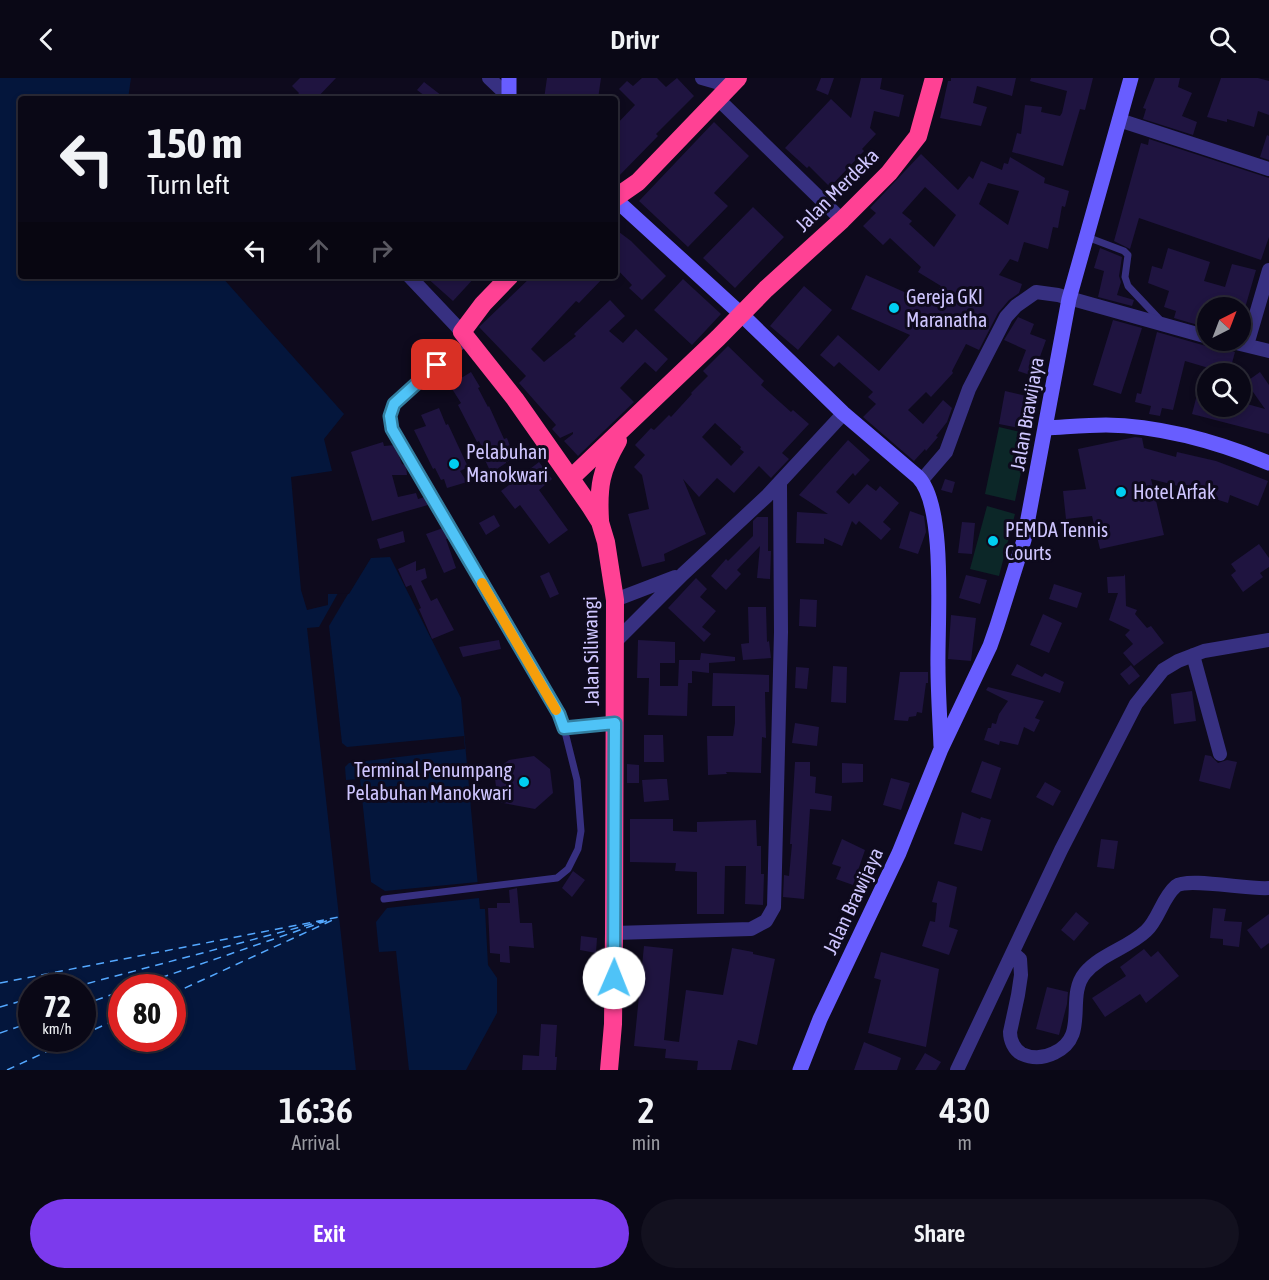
<!DOCTYPE html>
<style>
body{margin:0;font-family:"Asap Condensed",sans-serif;background:#13111f;color:#f1f3f6;height:100vh;display:flex;flex-direction:column;font-size:22px;white-space:nowrap}
*{box-sizing:border-box;margin:0}
p{font-size:20px;color:#999aa1}
.icon{flex:none;width:33px;height:33px;fill:none;stroke:currentColor;stroke-width:2;stroke-linecap:round;stroke-linejoin:round}
.map{position:relative;height:992px;overflow:hidden}
.side{display:flex;flex-direction:column;background:#0a0816;flex:1}
.side>*{flex:none}
.guide{position:absolute;left:18px;top:18px;width:600px;height:183px;border-radius:6px;box-shadow:0 3px 9px #0003,0 0 0 2px #2a2935;background:#0a0816;color:#f1f3f6;overflow:hidden}
.needle{width:39px;rotate:42deg}
.buttons{position:absolute;left:1197px;top:219px;display:grid;gap:12px}
.buttons a{display:grid;place-items:center;width:54px;height:54px;border-radius:50%;background:#0a0816;box-shadow:0 3px 9px #0003,0 0 0 2px #2a2935;font-size:30px}
.speed{position:absolute;left:18px;top:896px;display:flex;gap:12px;font-size:30px;font-weight:700;text-align:center}
.speed>*{display:grid;place-content:center;width:78px;height:78px;border-radius:50%;background:#0a0816;box-shadow:0 3px 9px #0003,0 0 0 2px #2a2935;line-height:1}
.speed small{font-size:15px;font-weight:400}
.speed .limit{border:9px solid #d22;background:#fff;color:#111}
.pin{position:absolute;display:grid;place-items:center;width:51px;height:51px;color:#fff;margin:-26px;border-radius:12px;box-shadow:0 3px 9px #0006}
.me{position:absolute;width:66px;margin:-33px;rotate:1deg;stroke-linejoin:round;filter:drop-shadow(0 0 4px #0008)}
.turn{display:flex;align-items:center;gap:21px;height:126px;padding:0 30px;font-size:27px}
.turn .icon{width:78px;height:78px;stroke-width:2.5}
.turn b{display:block;font-size:42px;line-height:51px}
.lanes{display:flex;align-items:center;height:57px;padding:0 30px;background:#0003;justify-content:center;gap:30px;direction:ltr}
.lanes .off{opacity:.35}
.eta{display:flex;justify-content:space-evenly;align-items:center;height:102px;text-align:center}
.eta b{font-size:36px;font-weight:600;line-height:42px}
.primary-button{display:flex;gap:12px;margin-top:auto;padding:12px 30px}
.primary-button a{flex:1;height:69px;border-radius:36px;background:#7c3aed;color:#fff;font-size:24px;font-weight:600;line-height:69px;text-align:center}
.primary-button a+a{background:#13111f;color:#f1f3f6}
header{display:flex;justify-content:space-between;align-items:center;height:78px;padding:0 30px;background:#0a0816;font-size:27px;font-weight:600}
.map>svg:first-child{display:block}
.green{fill:#0c2728}
.water{fill:#04163c;fill-rule:evenodd}
.pier{fill:#0e0a1d}
.lines{fill:none;stroke-linecap:round;stroke-linejoin:round}
.ferry{stroke:#54a8ff;stroke-width:1.5;stroke-dasharray:8 6;stroke-linecap:butt}
.building{fill:#1f1440;fill-rule:evenodd}
.lane{stroke:#373081;stroke-width:7}
.street{stroke:#373081;stroke-width:14}
.secondary{stroke:#685dff;stroke-width:15}
.highway{stroke:#ff4194;stroke-width:18}
.route-casing{stroke:#337fa1;stroke-width:15}
.route{stroke:#4fc3f7;stroke-width:10}
.slow{stroke:#f59e0b;stroke-width:10}
.poi-dot{fill:#00cef1;stroke:#0e0a1d;stroke-width:2}
.labels{text-anchor:middle;stroke-width:6;stroke-linejoin:round;paint-order:stroke}
.street-label{font-size:20px;fill:#cfc6ff;stroke:#0e0a1d}
.poi-label{font-size:20px;fill:#cfc6ff;stroke:#0e0a1d;text-anchor:start}
</style>
<header><svg class="icon" aria-label="back" viewBox="0 0 24 24"><path d="M15 5l-7 7 7 7"/></svg>Drivr<svg class="icon" aria-label="search" viewBox="0 0 24 24"><circle cx="10" cy="10" r="6"/><path d="M15 15l6 6"/></svg></header>
<div class="map">
<svg width="1269" height="992" viewBox="0 0 1269 992">
<rect width="100%" height="100%" fill="#0e0a1d"/>
<!-- green -->
<path class="green" d="M999,349L1029,356L1015,423L985,416Z
M987,428L1015,436L999,498L970,491Z"/>
<!-- water -->
<path class="water" d="M0,0H131L128,21H21V198H221L344,336L324,361L332,393L291,399L301,512L307,532L328,527V516H349L371,480L390,479L461,620L480,831H485L488,887L497,900V935L466,992H0ZM32,909H82V960H32ZM122,909H172V960H122Z"/>
<!-- pier -->
<path class="pier" d="M338,515L348,516L329,548L342,665L347,669L464,658L465,671L349,685L345,689L346,702L360,701L371,804L385,813L478,804L479,820L387,830L376,844L379,874L396,873L409,992H356L307,550L319,549Z"/>
<g class="lines">
<!-- ferry -->
<path class="ferry" d="M0,905L339,839
M74,909L323,843
M134,909L332,841
M172,916L335,841
M82,927L122,913
M0,929L32,920
M0,955L32,944
M82,957L122,939
M7,992L76,960"/>
</g>
<!-- building -->
<path class="building" d="M300,0H336L316,21H294L299,15L292,8Z
M547,0H601L598,21H544Z
M642,0H657L666,9L677,0L694,18L656,56L658,58L615,102V48L635,27L619,11L627,3L633,8Z
M821,0H834L828,17L816,12Z
M861,0H882L880,11L904,17L899,39L874,33L870,50L876,56L862,71L864,73L830,109L809,88L807,90L785,70L831,21L851,40Z
M951,0H1016L1012,18L977,8L973,25L987,29L981,48L940,40L948,3H951Z
M1031,0H1093L1085,32L1080,31L1063,88L1012,74L1017,55L1021,56L1025,27L1042,29L1041,34L1060,38L1062,35L1067,13L1030,3Z
M1155,0H1180L1178,9L1192,15L1182,38L1197,44L1193,57L1143,41L1146,31L1143,30Z
M1221,0H1258L1269,3V37L1258,33L1254,49L1227,41V44L1207,39Z
M424,4L446,21H429L417,12Z
M714,44L749,78L714,115L728,128L688,169L639,123Z
M1267,57L1269,58V82L1260,79Z
M1149,61L1269,100V159L1261,182L1139,140L1130,171L1114,163L1141,65L1148,67Z
M921,76L958,112L969,98L973,101L981,83L1002,92L1004,85L1008,86L1010,79L1045,100L1044,105L1069,113L1065,129L1062,128L1058,150L1053,149L1048,171L1024,164L1018,184L1010,181L999,197L1022,206L1019,215L1009,222L998,235L979,272L966,266L952,293L953,295L931,319L926,314L908,332L923,346L943,322L952,330L947,344L936,358L938,359L926,373L925,371L914,383L863,339L876,326L868,319L873,314L839,284L834,289L820,277L838,257L879,293L910,257L851,231L866,197L938,229L946,215L939,211L941,208L918,194L921,189L890,160L883,167L863,148L876,135L870,130ZM988,105L1019,113L1008,147L979,126ZM925,109L956,137L934,169L909,146L912,143L902,135Z
M753,129L784,159L735,210L703,180Z
M615,151L631,163L666,198L642,222L629,210L632,207L615,189Z
M1100,170L1122,179L1119,198L1121,204L1117,217L1134,222L1132,228L1098,219L1104,193L1094,190Z
M1168,170L1210,184L1204,203L1225,209L1232,186L1256,192L1245,230H1208V250L1174,240L1176,233L1164,229L1169,213L1148,205L1152,188L1162,191Z
M425,198H476L453,223Z
M532,198H605L579,225L576,223L531,271L544,284L576,258L574,256L610,222L625,238L609,253L623,265L636,251L668,281L656,294L645,284L620,310L634,324L578,378L564,363L573,356V354L560,360L552,351L556,347L519,305L526,298L479,249Z
M683,201L721,236L692,267L654,232Z
M804,208L832,232L798,272L770,248Z
M1018,239L1034,246L1030,256L1046,262L1033,298L1018,293L1026,272L1004,262Z
M1113,242L1142,250L1121,316L1093,307Z
M1157,254L1206,268L1213,266L1235,274L1229,296L1185,283L1173,332L1162,330L1160,338L1149,336L1151,328L1135,324L1137,315L1141,316Z
M728,268L764,303L761,307L791,334L793,332L809,346L782,375L789,381L771,400L759,388L734,415L717,400L699,419L683,401L706,456L664,476L665,483L642,489L628,436L649,431L642,397L634,389L645,377L635,367L651,350L654,352L669,337L671,339L692,316L691,315L708,298L703,293ZM715,345L741,369L740,371L744,374L731,388L702,359Z
M435,269L441,277L438,282H434L429,276L431,274L430,272Z
M443,286H447L458,302L471,294L480,309L478,310L488,329L489,328L504,361L507,360L511,371L517,368L521,377L506,384V385L491,395L485,382L488,381L479,363L477,364L458,327L461,325L440,292Z
M1260,294L1269,307V356L1192,336L1198,313L1208,316V328H1240V324L1265,331L1246,304Z
M1005,313L1026,318L1019,350L999,346Z
M439,330L446,347L448,346L468,389L460,393L467,404L447,410L444,401L441,402L435,390L433,391L414,352L426,348L421,337Z
M1135,359L1142,360L1144,370L1176,379L1177,374L1216,383L1268,403L1258,428L1230,417L1228,425L1206,418L1208,412L1186,407V410L1151,401L1164,457L1100,471L1092,438L1066,441L1063,413L1086,411L1078,371Z
M848,362L870,382L855,398L853,395L836,414L849,426L867,406L876,413L880,408L899,425L883,444L891,451L881,462L859,443L856,447L852,443L842,468L824,460V466L796,465L797,434L828,436L799,417Z
M383,364L384,368L395,367L402,386L406,387L407,397H392L398,419L416,415L418,421L425,419L428,427L372,443L351,374Z
M539,384L552,401L539,412L568,452L549,466L520,427L515,431L501,413Z
M945,401L955,404L952,415L941,412Z
M910,433L924,438L926,454L918,476L899,470Z
M494,437L500,448L486,457L479,445Z
M757,439H768V473H771L770,501L757,500L760,468L737,492L741,496L726,512L711,498L726,481L728,483L753,458V443Z
M962,444L975,445L972,476L958,475Z
M443,450L449,460L446,461L456,490L444,495L426,456Z
M403,453L405,464L380,471L377,461Z
M1259,466L1269,480V489L1260,495L1263,499L1243,514L1231,497L1236,493L1231,486Z
M416,483V493L425,490L427,500L421,503L431,523L437,520L454,552L432,561L419,531L421,530L411,507L406,509L398,491Z
M549,494L559,516L550,520L540,498Z
M1125,496L1126,528L1137,532L1135,536L1147,550L1151,548L1164,565L1134,588L1123,575L1133,566L1125,557L1130,552L1109,542L1118,515H1108L1107,499L1124,498Z
M966,497L987,502L980,526L959,520Z
M696,500L707,511L700,519L716,533L702,549L711,556L704,564L668,530Z
M1054,506L1082,515L1077,530L1049,521Z
M800,521L817,522L816,549L799,548Z
M748,529H766L767,564L769,563L771,580L743,582L741,566L749,565Z
M1043,536L1062,545L1049,575L1030,567Z
M951,537L976,540L971,583L948,581Z
M499,562L501,571L463,579L459,569Z
M638,562L675,564V585H660V608H678L679,582H700L701,575L735,579V583L709,585V595L692,593V605H688L687,638L648,637L649,600H637Z
M1017,586L1042,599L1045,595L1064,604L1060,615L1011,597Z
M1131,587L1140,598L1129,607L1120,596Z
M833,588L847,589L846,625L831,624Z
M796,589L809,590L807,611L795,610Z
M900,594H928V605H926L922,635L917,634L916,638L909,639L908,643L894,642Z
M713,595L769,597V614H765L766,660L762,659L761,695L726,694L727,696L708,697L707,658H733L735,645V628H712Z
M988,609L1044,623L1035,640L1040,642L1034,654L1024,649L1018,667L1000,663L999,667L984,662L988,650H991L992,645L996,646L999,636L1008,623L986,612Z
M1192,613L1196,643L1174,646L1171,616Z
M795,645L819,649L817,668L792,665Z
M644,657H663L664,684H644Z
M1205,677L1211,678L1218,685L1227,682L1237,684L1230,711L1199,703Z
M534,678L550,691L553,715L535,731L498,724L494,693L509,682Z
M982,683L1001,690L991,721L971,714Z
M795,684H810V698L816,699L815,715L832,718L831,733L810,731L804,821L783,819L784,797L789,798L792,766H790Z
M842,685L863,686V704L842,705Z
M627,686L639,687V705H627Z
M891,700L910,705L901,732L883,727Z
M659,701H667L669,722L644,724L642,702Z
M1045,704L1061,713L1053,728L1036,719Z
M962,734L980,741L981,739L991,742L982,773L954,766Z
M630,741H673V753L697,754V744L756,742L757,768H761V796H764L763,827L745,826L746,788H725L724,836H697V794L675,793L676,785L630,784Z
M842,761L865,772L853,807L836,801L841,789L832,786Z
M1101,761L1118,763L1114,791L1097,789Z
M573,793L585,802L572,819L562,810Z
M938,803L957,809L949,849L958,852L949,877L922,868L930,843L935,844L937,825L932,824Z
M517,810L520,845H532L534,870L509,868L510,885L500,884V876L490,875L488,830H497V825H510L509,812Z
M1213,830L1226,831L1224,843L1242,844L1239,869L1223,867V861L1210,860Z
M1076,834L1089,845L1074,863L1061,852Z
M1269,836V865L1261,871L1247,852Z
M581,858L597,860L596,875L580,872Z
M644,868L673,871L664,962L679,964L686,912L723,917L732,870L753,874V876L775,881L757,967L738,962L731,992H697L698,983L665,980L666,971L634,968Z
M1144,871L1151,879L1158,873L1179,898L1146,925L1140,916L1105,939L1092,920L1126,898L1120,889Z
M881,874L939,891L926,969L868,955L881,902L874,900Z
M1047,909L1068,914L1067,926L1059,957L1036,951Z
M541,946L557,947L555,979H557L556,992H522L523,977L539,978Z
M864,964L901,980L897,992H854Z
M925,975L941,984L936,992H915Z"/>
<g class="lines">
<!-- lane -->
<path class="lane" d="M1087,159L1124,173L1128,177L1125,199L1128,208L1162,244
M444,281L467,264
M564,650L612,645
M384,821L557,800L568,791L578,771L581,753L577,702L562,642L392,351L390,338L395,326L437,287"/>
<!-- street -->
<path class="street" d="M489,0L509,19
M702,0L730,8
M718,21L842,142
M1119,42L1269,91
M409,198L462,254
M1224,262L1269,273
M1247,267L1269,192
M921,403L946,374L969,311L1006,239L1016,228L1036,214L1058,217L1208,259
M615,522L675,499
M614,565L683,496L767,418L843,336
M1193,577L1220,676
M614,855L751,851L766,843L774,829L781,554L780,405
M1013,875L1020,881L1021,897L1018,917L1010,954C1010,962 1014,972 1022,976C1033,981 1044,980 1054,975C1090,959 1065,919 1085,895C1101,876 1128,870 1146,853C1159,841 1162,820 1176,808C1188,799 1249,812 1269,810
M957,992L1061,772L1136,626L1163,592L1178,583L1204,573L1269,562"/>
<!-- secondary -->
<path class="secondary" d="M509,0V19L511,21
M615,121L741,236L843,335L918,399C947,428 937,547 938,589C938,615 940,642 941,668
M1046,350C1066,349 1086,347 1106,347C1162,348 1218,364 1269,385
M800,992L820,941L899,775L941,671L990,568L997,548L1024,462L1069,221L1131,0"/>
<!-- highway -->
<path class="highway" d="M615,120L638,104L738,0
M510,198L483,226L462,254L515,321L590,428L600,444L606,464L615,522L614,855L613,946L609,992
M571,400L718,260L766,211L842,142L889,95L918,58L934,0
M600,442C598,408 601,392 618,363"/>
</g>
<g class="lines">
<!-- route casing -->
<g class="route-casing">
<path id="route" d="M437,287L394,326L390,338L392,351L559,636L564,650L615,645L614,900"/>
</g>
<!-- route -->
<use href="#route" class="route"/>
<!-- slow -->
<path class="slow" d="M482,505L556,632"/>
</g>
<!-- markers -->
<g class="poi-dot">
<circle cx="894" cy="230" r="6"/>
<circle cx="454" cy="386" r="6"/>
<circle cx="1121" cy="414" r="6"/>
<circle cx="993" cy="463" r="6"/>
<circle cx="524" cy="704" r="6"/>
</g>
<g class="labels">
<!-- street labels -->
<g class="street-label">
<text transform="translate(837 112) rotate(-45)" y="7">Jalan Merdeka</text>
<text transform="translate(1027 336) rotate(-80)" y="7">Jalan Brawijaya</text>
<text transform="translate(591 573) rotate(-91)" y="7">Jalan Siliwangi</text>
<text transform="translate(853 823) rotate(-65)" y="7">Jalan Brawijaya</text>
</g>
<!-- poi labels -->
<g class="poi-label">
<text x="906" y="226">Gereja GKI<tspan x="906" dy="23">Maranatha</tspan></text>
<text x="466" y="381">Pelabuhan<tspan x="466" dy="23">Manokwari</tspan></text>
<text x="1133" y="421">Hotel Arfak</text>
<text x="1005" y="459">PEMDA Tennis<tspan x="1005" dy="23">Courts</tspan></text>
<text x="512" y="699" text-anchor="end">Terminal Penumpang<tspan x="512" dy="23">Pelabuhan Manokwari</tspan></text>
</g>
</g>
</svg>
<div class="buttons">
<a><svg class="needle" viewBox="-14 -14 28 28"><path d="M0-13l5 13h-10z" fill="#e53935"/><path d="M0 13l5-13h-10z" fill="#999aa1"/></svg></a>
<a><svg class="icon" aria-label="search" viewBox="0 0 24 24"><circle cx="10" cy="10" r="6"/><path d="M15 15l6 6"/></svg></a>
</div>
<div class="speed"><div>72<small>km/h</small></div><div class="limit">80</div></div>
<div class="pin" style="left:437px;top:287px;background:#d93025"><svg class="icon" aria-label="arrive" viewBox="0 0 24 24"><path d="M6 21V4h12l-3 4 3 4H6"/></svg></div>
<svg class="me" style="left:614px;top:900px" viewBox="-20 -20 40 40"><circle r="19" fill="#fff"/><path d="M0-13L10 11 0 6-10 11z" fill="#4fc3f7"/></svg>
<div class="guide">
<div class="turn"><svg class="icon" aria-label="left" viewBox="0 0 24 24"><path d="M17 20v-9H6M10 6l-5 5 5 5"/></svg><div><b>150 m</b>Turn left</div></div>
<div class="lanes"><svg class="icon" aria-label="left" viewBox="0 0 24 24"><path d="M17 20v-9H6M10 6l-5 5 5 5"/></svg><svg class="icon off" aria-label="ahead" viewBox="0 0 24 24"><path d="M12 20V5M6 11l6-6 6 6"/></svg><svg class="icon off" aria-label="right" viewBox="0 0 24 24"><path d="M7 20v-9h11M14 6l5 5-5 5"/></svg></div>
</div>
</div>
<section class="side">
<div class="eta">
<div><b>16:36</b><p>Arrival</p></div>
<div><b>2</b><p>min</p></div>
<div><b>430</b><p>m</p></div>
</div>
<div class="primary-button"><a>Exit</a><a>Share</a></div>
</section>
